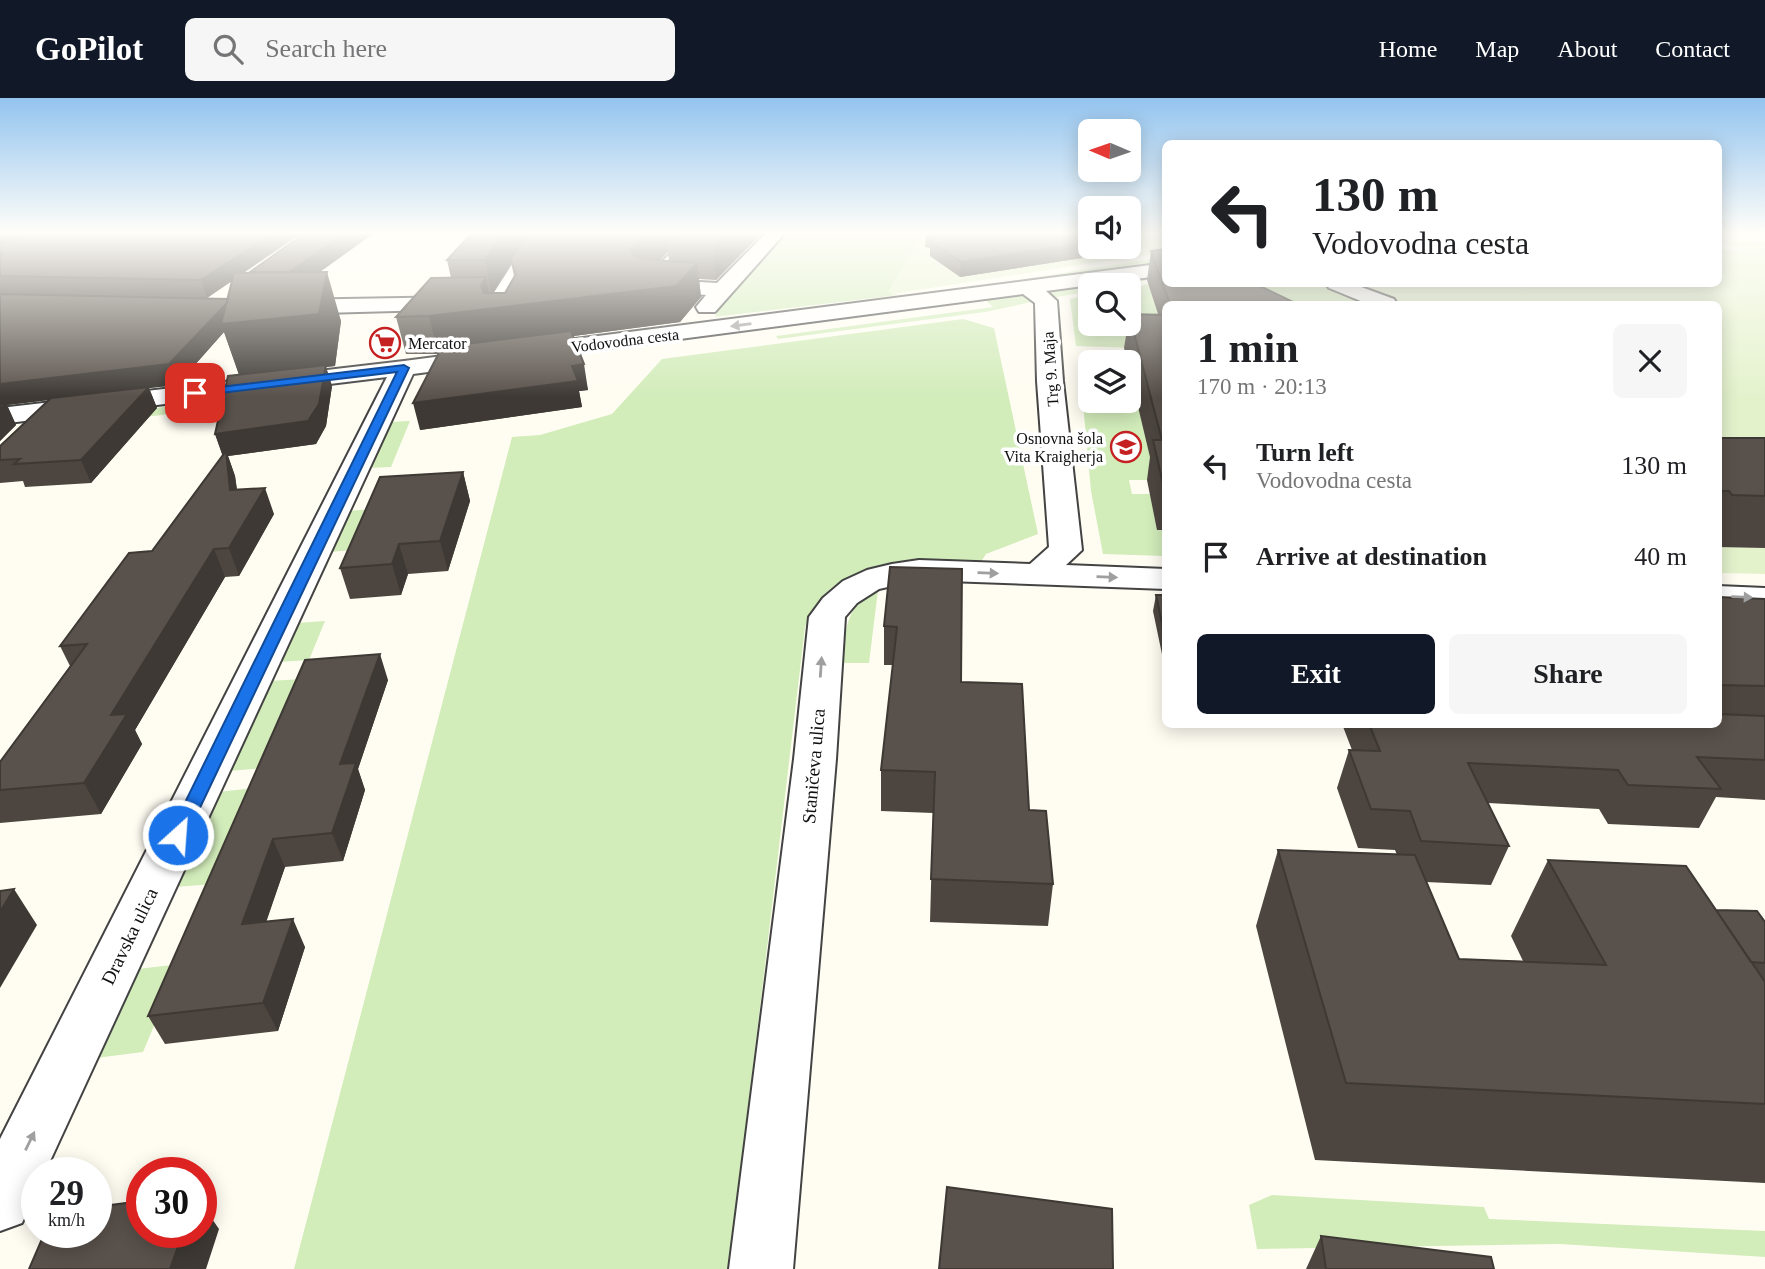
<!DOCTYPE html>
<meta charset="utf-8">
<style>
body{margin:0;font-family:"Times New Roman",serif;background:#f6f6f6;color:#202124;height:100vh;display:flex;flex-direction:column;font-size:26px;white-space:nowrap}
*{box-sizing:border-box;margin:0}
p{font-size:23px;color:#757577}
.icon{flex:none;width:38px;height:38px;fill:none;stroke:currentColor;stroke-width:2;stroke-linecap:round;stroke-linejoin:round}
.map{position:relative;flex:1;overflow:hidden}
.side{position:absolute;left:1162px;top:203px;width:560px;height:427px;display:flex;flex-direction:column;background:#fff;border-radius:10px;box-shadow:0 4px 18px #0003}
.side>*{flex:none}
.top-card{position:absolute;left:1162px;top:42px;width:560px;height:147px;border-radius:10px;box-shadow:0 4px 18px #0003;background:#fff;color:#202124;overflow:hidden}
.needle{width:46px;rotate:272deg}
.buttons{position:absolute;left:1078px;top:21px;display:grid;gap:14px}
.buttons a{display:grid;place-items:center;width:63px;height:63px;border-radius:10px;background:#fff;box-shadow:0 4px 18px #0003;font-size:35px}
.speed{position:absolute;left:21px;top:1059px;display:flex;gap:14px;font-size:35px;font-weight:700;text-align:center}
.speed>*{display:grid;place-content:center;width:91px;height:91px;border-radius:50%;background:#fff;box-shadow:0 4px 18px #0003;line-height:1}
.speed small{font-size:18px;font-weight:400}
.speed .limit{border:10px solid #d22;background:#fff;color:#111}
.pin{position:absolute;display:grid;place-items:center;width:60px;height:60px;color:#fff;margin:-30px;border-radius:14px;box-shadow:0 4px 10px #0006}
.me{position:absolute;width:77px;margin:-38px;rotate:26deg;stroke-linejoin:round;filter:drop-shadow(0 0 5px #0008)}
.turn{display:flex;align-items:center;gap:24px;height:147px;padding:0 35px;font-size:32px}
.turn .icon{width:91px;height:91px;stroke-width:2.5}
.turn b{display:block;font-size:49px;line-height:60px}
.round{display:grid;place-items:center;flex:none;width:74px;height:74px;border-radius:10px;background:#f6f6f6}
.overview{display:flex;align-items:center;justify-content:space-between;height:119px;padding:0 35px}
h1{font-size:42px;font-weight:800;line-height:52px}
.action{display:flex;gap:14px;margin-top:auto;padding:14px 35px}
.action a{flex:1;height:80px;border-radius:10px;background:#111827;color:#fff;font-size:28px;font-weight:800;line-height:80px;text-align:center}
.action a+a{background:#f6f6f6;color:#202124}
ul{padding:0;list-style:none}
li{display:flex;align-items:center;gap:21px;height:91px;padding:0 35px}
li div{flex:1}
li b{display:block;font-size:26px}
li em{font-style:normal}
header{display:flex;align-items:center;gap:42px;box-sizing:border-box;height:98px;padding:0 35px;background:#111827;color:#fff}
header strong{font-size:33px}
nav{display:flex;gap:38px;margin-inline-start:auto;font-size:24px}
.search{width:490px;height:63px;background:#f6f6f6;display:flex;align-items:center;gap:18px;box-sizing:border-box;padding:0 24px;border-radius:10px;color:#757577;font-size:26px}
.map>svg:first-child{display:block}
.green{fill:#d2ecba}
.pitch{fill:#e4f2cc}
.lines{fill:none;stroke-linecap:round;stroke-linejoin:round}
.minor-casing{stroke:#434343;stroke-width:4}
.minor{fill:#fff;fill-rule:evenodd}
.wall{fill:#4d4640;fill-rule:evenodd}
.shaded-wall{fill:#3e3934}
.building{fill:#59514b;stroke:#3e3934;stroke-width:2}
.oneway{fill:#9f9f9f}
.route{fill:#1a73e8;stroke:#114b97;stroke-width:2}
.labels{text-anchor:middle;stroke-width:7;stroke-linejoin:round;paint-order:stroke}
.far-street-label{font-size:16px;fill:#101010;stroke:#fff}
.far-poi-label{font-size:16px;fill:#101010;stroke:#fff;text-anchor:start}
.street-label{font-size:19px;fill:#101010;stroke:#fff}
</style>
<header>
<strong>GoPilot</strong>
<div class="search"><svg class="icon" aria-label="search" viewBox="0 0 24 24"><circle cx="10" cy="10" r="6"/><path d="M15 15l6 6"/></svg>Search here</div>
<nav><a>Home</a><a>Map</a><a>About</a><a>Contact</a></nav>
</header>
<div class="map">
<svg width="1765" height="1171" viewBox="0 0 1765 1171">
<rect width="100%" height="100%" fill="#fffdf2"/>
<!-- green -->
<path class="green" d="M788,135H923L889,194L898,197L715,219L718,212Z
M1165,159V164L1059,178L1030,185L1024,181Z
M1165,176V179L1120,187H1090V193L1052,200L1040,192Z
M1165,183L1166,186L1151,194L1165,240V251L1076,248L1070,201L1090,197V226H1129V190Z
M1218,186H1324L1375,206H1221Z
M1025,194L1036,203L985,214L778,241L776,238L993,209L983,200Z
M963,221L994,230L1038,436L986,456L981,464C917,463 832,455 805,529L729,1171H294L512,339L540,337L612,316L662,261Z
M236,301L235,308L79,327L74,319Z
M1083,306L1165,309V382H1129L1132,396H1150L1165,432V458L1103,456L1091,393Z
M410,323L391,369L367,370L388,324Z
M373,411L356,452L328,454L347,413Z
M878,492L869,565H842C847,531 843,509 878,492Z
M325,523L309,562L278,564L296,525Z
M302,581L264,670L228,673L269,583Z
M254,690L214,786L175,789L218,694Z
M180,866L143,954L96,960L138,871Z
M1272,1097L1484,1109L1489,1121L1765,1133V1159L1560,1146L1257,1151L1249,1107Z"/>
<!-- pitch -->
<path class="pitch" d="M923,135H1090V149H1129V135H1165V154L891,196L888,194Z
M1719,143L1765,144V476L1719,475L1718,206H1399L1346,186H1718L1719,152H1743Z"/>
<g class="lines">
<!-- minor casing -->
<g class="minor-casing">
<path id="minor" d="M532,135H550L515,196V203L520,210L504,246H488L484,241L498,211L493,205V196Z
M693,135H713L665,182L717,185L766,135H785L715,214H699L696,209L706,197L647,193L640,191L636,187Z
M1166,165V177L1046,193L1057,203L1063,283L1082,452L1066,467L1166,471V491L919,482L879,491L857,505L845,519L836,661L793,1171H729L794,661L809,519L823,500L843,483L867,472L892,466L919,462L1030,466L1049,449L1037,283L1035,205L1023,196L413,276L45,1074H37V1092L22,1125L0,1133V1041L387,279L0,326V310L404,263Z
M1326,186H1353L1394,201L1397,206H1368L1329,190Z
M460,199L468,201L471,206L468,211L286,216L278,214L275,209L278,204L286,202Z
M1718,488L1765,490V510L1718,508Z"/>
</g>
<!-- minor -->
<use href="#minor" class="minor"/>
</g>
<!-- wall -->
<path class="wall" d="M0,135L244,175L250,174L374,135L319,174L341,223L335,268L326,269L332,288L326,328L316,346L228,358L235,378L237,391L274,416L239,478L225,479L135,632L142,646L101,716L0,725V664L70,568L60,548L152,453L223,358L215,336L239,277L224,234L177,287L149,290L157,310L91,385L25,389L23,383L0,385V348L49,302L7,307L16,327L0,343ZM232,183L228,201L207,200L220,191Z
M762,135L716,182L699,181L701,199L680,224L573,238L588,292L579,293L582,309L420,332L439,256H406L396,219L451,180L447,162ZM668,154L669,163L660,162ZM511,164L514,178L505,195H492Z
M926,135L1135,137L1133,152L960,179L930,158V150L925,149Z
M1151,153L1297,206H1166V432H1157L1147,382L1150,359L1124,250L1128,226H1129V216H1158L1147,182Z
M1718,340H1765V450L1718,449Z
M463,374L470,403L448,473L408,476L401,497L350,501L340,470Z
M890,469L961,584L1029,712L1053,786L1048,828L930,824L933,715L881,713V672L893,567H884V528Z
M1156,497H1166V562L1163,561L1153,513Z
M1718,499L1765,501V702L1716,699L1699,730L1608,726L1599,711L1488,705L1509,748L1491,787L1426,784L1459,861L1523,863L1511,838L1548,762L1716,812L1765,824V1085L1315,1062L1256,828L1278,752L1397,757L1395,752L1358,750L1337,690L1349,652H1352L1342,626H1718Z
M305,562L388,582L358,671L365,692L343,763L285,769L266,823L305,849L278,933L165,946L148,918Z
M1321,1138L1494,1171H1306Z"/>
<!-- shaded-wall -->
<path class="shaded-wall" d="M0,135H34L0,147Z
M273,135H302L207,200L201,182Z
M346,135H374L284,200L278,182Z
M503,135H529L492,196L485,162Z
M650,135H690L667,146L668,154L634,185L630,151Z
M728,135H762L716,182L713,148Z
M1135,137L1133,152L960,179L961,164L1090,144V149H1129V138Z
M697,165L701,199L680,224L438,256L429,218L481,188L486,179L492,211Z
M327,174L341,223L335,268L326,269L332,288L326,328L316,346L228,358L235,378L240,418L230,392L223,359L215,336L240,279L224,234L177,287L149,290L157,310L91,385L81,362L147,290L7,307L16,327L0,343V286L230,201Z
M584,266L588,292L579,293L582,309L420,332L413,305L572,268Z
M463,374L470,403L448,473L440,443Z
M265,390L274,416L239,478L229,450Z
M399,446L408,476L401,497L392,466Z
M214,451L225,479L135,632L142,646L101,716L84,685L111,617Z
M380,556L388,582L358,671L365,692L343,763L332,735L340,666Z
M273,741L285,769L256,854L242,826Z
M14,791L37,827L0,890V814Z
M293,821L305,849L278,933L263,905Z
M201,1105L219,1131L206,1171H170L183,1134H201Z"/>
<!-- building -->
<path class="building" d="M32,135H273L201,182L0,178V158L4,156H0V146Z
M305,135H346L289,174H250Z
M472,135H503L485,162H447Z
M527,135H650L630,151L634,158L642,161L697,165L676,188L429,218L396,219L431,180L486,179L481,188L484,195H505L516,176L511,162Z
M680,135H728L713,148L667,146Z
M926,135H1090V144L961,164L930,143L933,137Z
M1166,151V186H1256L1297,206H1170L1151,153Z
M327,174L319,216L221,226L234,175Z
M0,196L228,201L227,205L169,266L0,286Z
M1129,216L1166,217V390H1164L1153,342H1162Z
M571,233L584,266L572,268L578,283L413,305L442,249Z
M326,267L319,306L308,323L215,336L228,278Z
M149,289L81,362L14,366L20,361L0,362V348L51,300Z
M6,305L0,311V306Z
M1718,340H1765V398L1732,397L1729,393H1718Z
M226,353L230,392L265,390L229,450L214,451L111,617L127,616L84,685L0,692V664L87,546L60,548L129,455L152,453Z
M463,374L440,443L399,446L392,466L340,470L380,379Z
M890,469L962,471L961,584L1022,586L1029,712L1046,713L1053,786L931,781L935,674L881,672L897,529L884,528Z
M1156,497H1166V544Z
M1718,499L1765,501V588L1718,587Z
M380,556L340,666L356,665L332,735L273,741L242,826L293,821L263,905L148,918L305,562Z
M1718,616L1765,618V662L1697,659L1721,691L1628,687L1618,672L1468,665L1509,748L1421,743L1410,713L1371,711L1349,652L1380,653L1369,626H1718Z
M1278,752L1415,757L1459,861L1606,867L1548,762L1686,768L1765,884V1006L1346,985Z
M14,791L0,814V793Z
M1716,812L1757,813L1765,824V865L1751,864Z
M947,1089L1112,1111L1113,1171H939Z
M142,1103V1134H183L170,1171H29L45,1134H96V1109Z
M1321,1138L1491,1159L1494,1171H1326Z"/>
<!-- one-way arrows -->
<defs><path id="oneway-solid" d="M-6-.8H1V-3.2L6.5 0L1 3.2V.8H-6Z" transform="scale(1.75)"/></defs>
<g class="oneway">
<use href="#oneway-solid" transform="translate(741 227) rotate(172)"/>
<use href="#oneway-solid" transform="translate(988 475) rotate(2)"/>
<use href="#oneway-solid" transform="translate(1107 479) rotate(2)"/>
<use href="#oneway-solid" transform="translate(1742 499) rotate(2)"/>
<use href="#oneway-solid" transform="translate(821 569) rotate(-86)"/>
<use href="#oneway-solid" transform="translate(30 1043) rotate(-64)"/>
</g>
<!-- sky -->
<linearGradient id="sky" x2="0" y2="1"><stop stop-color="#93c4ef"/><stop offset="0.45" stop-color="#fffef9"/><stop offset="1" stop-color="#fffef9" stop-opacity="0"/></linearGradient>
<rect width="1765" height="299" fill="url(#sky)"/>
<!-- route -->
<path class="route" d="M404,267L409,270L187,737L185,742H172L169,737L397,274L195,298L189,295L195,292Z"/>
<!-- icons -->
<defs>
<g id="supermarket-ring" transform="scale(1.575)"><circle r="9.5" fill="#fff" stroke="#c62122" stroke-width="1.5"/><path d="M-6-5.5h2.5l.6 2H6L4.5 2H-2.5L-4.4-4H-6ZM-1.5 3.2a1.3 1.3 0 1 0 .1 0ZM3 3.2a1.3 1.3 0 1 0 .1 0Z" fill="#c62122"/></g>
<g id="school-ring" transform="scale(1.575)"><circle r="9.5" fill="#fff" stroke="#c62122" stroke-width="1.5"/><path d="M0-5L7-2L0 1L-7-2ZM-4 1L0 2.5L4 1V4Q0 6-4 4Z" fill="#c62122"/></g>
</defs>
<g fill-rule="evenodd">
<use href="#supermarket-ring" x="385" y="245"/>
<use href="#school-ring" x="1126" y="349"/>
</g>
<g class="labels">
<!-- far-street labels -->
<g class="far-street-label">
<text transform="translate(625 242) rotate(-7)" y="6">Vodovodna cesta</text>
<text transform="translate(1050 271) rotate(-94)" y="6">Trg 9. Maja</text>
</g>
<!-- far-poi labels -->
<g class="far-poi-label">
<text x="408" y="251">Mercator</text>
<text x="1103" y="346" text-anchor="end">Osnovna šola<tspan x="1103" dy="18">Vita Kraigherja</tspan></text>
</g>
<!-- street labels -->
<g class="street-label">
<text transform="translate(813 668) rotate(-85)" y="7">Staničeva ulica</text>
<text transform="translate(129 838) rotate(-64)" y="7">Dravska ulica</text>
</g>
</g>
</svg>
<div class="buttons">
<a><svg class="needle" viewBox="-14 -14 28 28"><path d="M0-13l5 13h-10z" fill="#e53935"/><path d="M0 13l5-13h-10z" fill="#757577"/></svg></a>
<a><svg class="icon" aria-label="sound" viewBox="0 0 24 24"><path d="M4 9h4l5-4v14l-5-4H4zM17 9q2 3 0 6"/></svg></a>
<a><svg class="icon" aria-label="search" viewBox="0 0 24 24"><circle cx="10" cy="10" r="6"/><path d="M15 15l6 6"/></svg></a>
<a><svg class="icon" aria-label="layers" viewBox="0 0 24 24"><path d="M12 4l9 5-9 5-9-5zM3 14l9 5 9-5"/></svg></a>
</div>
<div class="speed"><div>29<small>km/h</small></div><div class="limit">30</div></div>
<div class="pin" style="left:195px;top:295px;background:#d93025"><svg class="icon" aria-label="arrive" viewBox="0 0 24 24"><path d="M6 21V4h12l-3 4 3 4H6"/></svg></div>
<svg class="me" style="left:178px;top:737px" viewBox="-20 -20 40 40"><circle r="17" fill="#1a73e8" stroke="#fff" stroke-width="3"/><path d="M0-11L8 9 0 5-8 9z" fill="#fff"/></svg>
<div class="top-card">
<div class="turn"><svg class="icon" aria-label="left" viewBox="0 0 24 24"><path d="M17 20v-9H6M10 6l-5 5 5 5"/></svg><div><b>130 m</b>Vodovodna cesta</div></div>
</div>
<section class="side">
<div class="overview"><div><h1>1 min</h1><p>170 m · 20:13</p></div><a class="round"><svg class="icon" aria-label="close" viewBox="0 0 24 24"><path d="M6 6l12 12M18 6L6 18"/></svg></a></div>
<ul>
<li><svg class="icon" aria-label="left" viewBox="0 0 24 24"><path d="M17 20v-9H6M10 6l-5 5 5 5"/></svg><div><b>Turn left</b><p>Vodovodna cesta</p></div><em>130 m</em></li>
<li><svg class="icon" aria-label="arrive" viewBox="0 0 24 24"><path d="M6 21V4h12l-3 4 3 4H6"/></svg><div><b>Arrive at destination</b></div><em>40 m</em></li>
</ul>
<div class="action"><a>Exit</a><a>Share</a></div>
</section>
</div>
